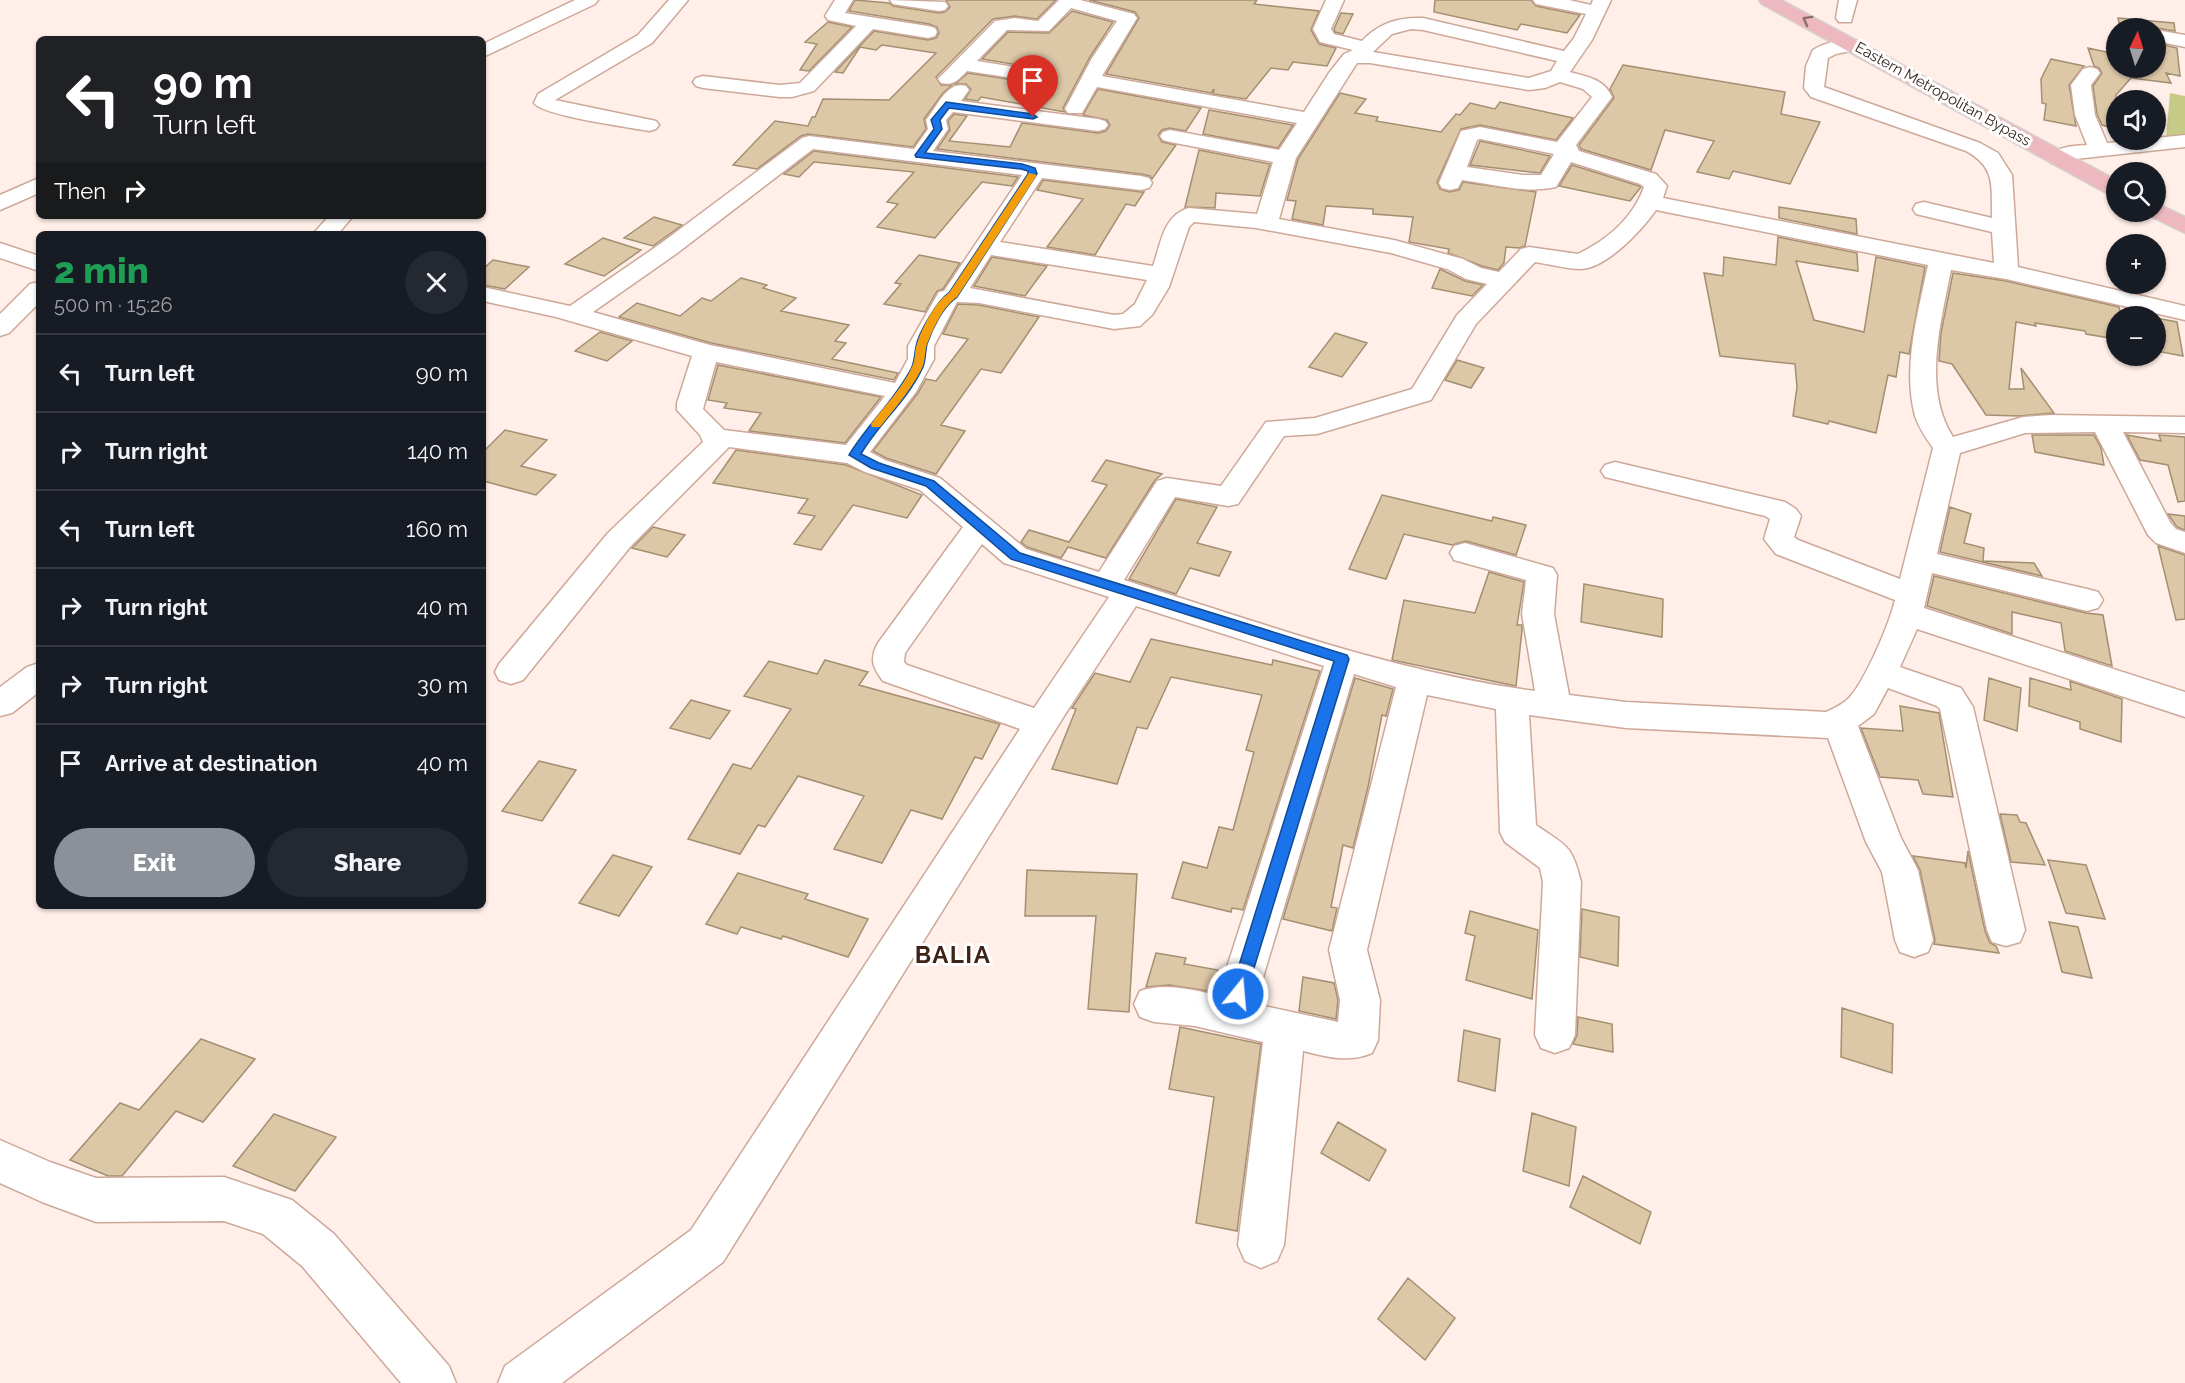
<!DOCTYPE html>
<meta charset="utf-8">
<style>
body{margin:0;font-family:Raleway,sans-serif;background:#242831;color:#f1f3f6;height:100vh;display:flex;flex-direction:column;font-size:22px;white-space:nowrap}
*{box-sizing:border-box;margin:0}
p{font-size:20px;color:#9ea1a6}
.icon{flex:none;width:33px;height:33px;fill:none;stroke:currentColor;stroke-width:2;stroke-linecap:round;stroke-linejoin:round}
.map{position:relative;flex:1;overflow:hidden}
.side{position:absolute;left:36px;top:231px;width:450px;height:678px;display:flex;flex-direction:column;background:#171b24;border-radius:9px;box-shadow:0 2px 4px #0004}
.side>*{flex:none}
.top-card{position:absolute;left:36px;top:36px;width:450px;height:183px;border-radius:9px;box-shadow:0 2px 4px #0004;background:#202124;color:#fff;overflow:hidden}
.needle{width:39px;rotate:4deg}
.fabs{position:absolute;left:2106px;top:18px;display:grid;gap:12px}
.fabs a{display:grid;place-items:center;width:60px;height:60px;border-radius:50%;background:#171b24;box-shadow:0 2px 4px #0004;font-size:30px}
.pin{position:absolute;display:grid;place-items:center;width:51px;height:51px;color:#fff;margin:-62px -26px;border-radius:50% 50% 50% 0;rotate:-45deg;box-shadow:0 0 6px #0007}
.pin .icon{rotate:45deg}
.me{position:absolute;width:66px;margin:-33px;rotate:17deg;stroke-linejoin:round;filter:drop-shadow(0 0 4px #0008)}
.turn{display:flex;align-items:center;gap:21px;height:126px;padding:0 18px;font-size:27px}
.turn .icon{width:78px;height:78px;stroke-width:2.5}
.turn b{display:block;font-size:42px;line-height:51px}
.then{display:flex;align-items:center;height:57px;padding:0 18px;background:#0003;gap:12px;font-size:22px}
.round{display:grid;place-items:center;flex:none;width:63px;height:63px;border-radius:32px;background:#242831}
.head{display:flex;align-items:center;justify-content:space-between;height:102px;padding:0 18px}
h1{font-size:36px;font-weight:800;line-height:45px;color:#1e9e55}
.primary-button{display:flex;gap:12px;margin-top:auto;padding:12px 18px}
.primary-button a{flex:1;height:69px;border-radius:36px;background:#8c9099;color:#fff;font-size:24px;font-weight:800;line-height:69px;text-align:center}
.primary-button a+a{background:#242831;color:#f1f3f6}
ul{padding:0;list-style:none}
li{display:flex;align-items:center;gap:18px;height:78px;padding:0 18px;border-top:2px solid #363941}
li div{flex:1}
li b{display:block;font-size:22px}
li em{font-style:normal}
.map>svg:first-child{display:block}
.green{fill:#c5ca87}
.building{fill:#dcc7a7;stroke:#a38f71;stroke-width:1.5}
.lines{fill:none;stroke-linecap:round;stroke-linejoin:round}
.minor-casing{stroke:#cda899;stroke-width:3}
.major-casing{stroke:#d5d2d1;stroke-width:3}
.minor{fill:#fff;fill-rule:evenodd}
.major{fill:#edb8bf;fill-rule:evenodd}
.oneway{stroke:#8d6c6c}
.route{fill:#1a73e8;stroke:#114b97;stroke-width:1.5}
.slow{fill:#f59e0b}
.labels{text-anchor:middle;stroke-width:6;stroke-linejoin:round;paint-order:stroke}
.far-street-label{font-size:15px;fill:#2d1f1a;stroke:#fff}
.district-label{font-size:24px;font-weight:bold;letter-spacing:1.5px;fill:#402317;stroke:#fff}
</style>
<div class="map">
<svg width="2185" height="1383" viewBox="0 0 2185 1383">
<rect width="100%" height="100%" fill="#ffefe8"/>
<!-- green -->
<path class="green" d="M2170,93L2185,96V136L2166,138Z"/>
<!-- building -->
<path class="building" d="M855,0L889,3L893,6L939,13L945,12L950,7L946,0H1056L1037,19L1015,16L993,19L936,77L941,85H952L943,93L924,119L926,129L913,147L808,134L801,136L757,169L733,165L775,121L808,126L812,117H815L823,99L889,100L936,53L882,45L876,50L860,47L843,73L835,72L874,31L928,40L936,38L939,33L937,27L929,24L849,11Z
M1089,0H1257L1254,4L1319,11L1311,30L1319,44L1336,48L1327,66L1293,62L1288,70L1271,68L1246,99L1213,94L1214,89L1211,93L1106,74L1139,18L1135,12Z
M1435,0H1531L1536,6L1580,15L1567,33L1521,24L1517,30L1434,12Z
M1072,11L1113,22L1090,57L1063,108L1065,112L981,97L978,101L965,99L971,89L966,84H955L968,73L1040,84L1049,81L1052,76L1047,70L982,59L1008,32L1049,33Z
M1341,13L1353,14L1343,34L1335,32L1334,29Z
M2118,18L2174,23L2175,31L2156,28H2120Z
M828,22L852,27L809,71L800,70L817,44L805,42Z
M2156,43L2177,48L2180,76L2166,73L2171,83L2131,78L2116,95V129L2102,125L2097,114L2093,86L2102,73L2099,68L2094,66L2088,48L2116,54V68H2156Z
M2051,59L2084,66L2069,85L2076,126L2044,120L2046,104L2042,103L2041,79Z
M1623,65L1785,92L1781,114L1820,122L1790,184L1733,171L1729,179L1697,172L1714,141L1665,130L1651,170L1581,149L1579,145L1614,98L1610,89Z
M1098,89L1201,108L1186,131L1169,128L1162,130L1158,135L1162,142L1176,145L1152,179L1150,176L1141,174L937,149L950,130L948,121L954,114L967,116L949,141L1010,147L1022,123L1098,133L1106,131L1110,125L1107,120L1083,115Z
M1340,93L1366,99L1355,113L1378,117L1376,121L1441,132L1456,114L1460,115L1470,103L1495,109L1500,102L1573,118L1556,140L1480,125L1461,129L1437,182L1440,189L1449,192L1459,190L1463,182L1536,192L1525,246L1519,248L1506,247L1504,263L1498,270L1482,266L1448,253L1449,249L1409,242L1413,217L1373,214V209L1326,206L1323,225L1292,219L1296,201L1287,200L1298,159Z
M1209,110L1293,125L1278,148L1203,134Z
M1480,141L1550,156L1540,173L1470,165Z
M1199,150L1270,164L1260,196L1216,193L1215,208L1185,207Z
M814,151L1018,177L1012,186L982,182L935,238L877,227L898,204L887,202L914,172L814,162L799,177L784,174Z
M1572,165L1639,186L1641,187L1630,201L1559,186Z
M1043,180L1141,192H1144L1135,206L1126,204L1095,255L1047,247L1083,199L1037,190Z
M1779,207L1856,219L1857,234L1779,218Z
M654,217L682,225L653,246L624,238Z
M1778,237L1857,253L1858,271L1796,261L1814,320L1864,332L1876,257L1925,267L1909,354L1900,352L1896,377L1888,375L1876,433L1829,421L1828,424L1793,416L1797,387L1795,364L1720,356L1704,273L1723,276L1724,257L1776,265Z
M603,238L641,250L604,276L565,264Z
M919,255L960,263L943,289L937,291L925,312L884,304L901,284L895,283Z
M992,257L1047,266L1025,296L974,286Z
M493,260L529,267L505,289L483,285V269Z
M1440,269L1465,281L1483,285L1472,296L1432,288Z
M1953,273L2006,281L2119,307L2120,311L2149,316H2116V339L2086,334L2085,331L2035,323L2036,326L2016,322L2009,389H2024L2021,368L2054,413L2018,416L1986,415L1952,364L1939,361L1941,333Z
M741,278L767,285L763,288L796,298L781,311L849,325L835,341L846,343L832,359L898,373L894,380L711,343L619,317L637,303L680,316L702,298L711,301Z
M958,304L979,305L1039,317L1001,373L981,369L941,425L965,431L936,474L886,458L873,451L918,393L926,379L936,381L968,339L943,334Z
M2156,318L2177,322L2183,356L2156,351Z
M600,332L632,341L607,361L575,351Z
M1335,333L1367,343L1342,377L1309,367Z
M1457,360L1484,368L1471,388L1445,380Z
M718,365L881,397L845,443L749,431L761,413L724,408L727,403L708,400Z
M505,430L547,440L521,466L556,475L536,495L483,481V452Z
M2032,435H2094L2101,448L2104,465L2035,452Z
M2127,435L2161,441L2159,435L2185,437V501L2178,502L2168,465L2140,460Z
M736,450L846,465L922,495L907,518L853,505L821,550L794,544L815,516L798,513L808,499L713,483Z
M1106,460L1162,474L1155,480L1106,558L1068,547L1061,558L1027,547L1021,542L1029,530L1069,542L1107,485L1092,481Z
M1382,495L1492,521L1493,517L1526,525L1516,555L1466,541L1452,545L1404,534L1386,579L1349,569Z
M1176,499L1217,507L1197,543L1231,552L1219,576L1190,568L1176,594L1129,579Z
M1950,507L1971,514L1964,543L1984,548L1983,561L2034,563L2042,576L1940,552Z
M2168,514L2185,516V530L2177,527Z
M653,527L685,535L667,557L632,548Z
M2158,546L2185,555V619L2176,620Z
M1489,572L1524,582L1517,625H1522V630L1516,686L1392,660L1404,600L1475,613Z
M1934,576L2086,613L2103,615L2112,666L2065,651L2061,623L2012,612V634L1927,606Z
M1584,584L1663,599L1662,637L1581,622Z
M1151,639L1272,665L1273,660L1320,671L1243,910L1232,908L1231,912L1172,898L1183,862L1207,868L1219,827L1233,830L1254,752L1246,750L1262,695L1171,677L1147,729L1137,727L1117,784L1052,769L1076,709L1072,708L1095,673L1130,682Z
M825,660L868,672L859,685L1000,724L982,759L975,757L942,819L911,810L882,863L834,849L864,796L798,776L765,827L758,825L740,854L688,839L733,764L751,769L791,709L744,696L769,661L817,674Z
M1355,678L1393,689L1386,716L1382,715L1368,787L1353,848L1343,845L1331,907L1337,908L1332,931L1283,919Z
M1989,678L2021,688L2017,731L1984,720Z
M2030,678L2071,690L2070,681L2122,699L2121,742L2080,729V722L2029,706Z
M691,700L730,711L710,739L670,728Z
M1900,706L1939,713L1953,797L1923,794L1918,780L1880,777L1861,728L1903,731Z
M539,761L576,770L542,821L502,811Z
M2000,814L2017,815L2020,822L2026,823L2045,865L2011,862Z
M1968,851L1985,931L1990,943L1996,946L1999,953L1934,944L1935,940L1920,870L1913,856L1965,863L1966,868Z
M613,855L652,867L619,916L579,903Z
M2048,860L2086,865L2105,919L2066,913Z
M1027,870L1137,874L1129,1012L1088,1009L1096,916H1025Z
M738,873L808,894L805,899L868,919L848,957L783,936L781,939L741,927L737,934L706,924Z
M1582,909L1619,917L1618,966L1580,957Z
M1470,911L1538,930L1532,999L1466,980L1475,936L1465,933Z
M2049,922L2078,927L2092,978L2062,972Z
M1156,953L1186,958L1184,964L1218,970L1215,992L1169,985L1146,987Z
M1303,977L1334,983L1338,1000L1336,1019L1299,1011Z
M1842,1008L1893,1024L1892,1073L1841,1057Z
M1578,1017L1612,1024L1613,1052L1573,1044L1577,1035Z
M1180,1027L1261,1044L1237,1231L1196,1223L1214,1097L1169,1089Z
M1464,1030L1500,1039L1495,1091L1458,1081Z
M201,1039L255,1059L203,1122L176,1111L122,1176H108L70,1160L120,1103L139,1110Z
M1532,1113L1576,1127L1569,1186L1523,1171Z
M274,1114L336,1137L295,1191L233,1166Z
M1338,1122L1386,1150L1369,1181L1321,1153Z
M1583,1176L1651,1212L1640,1244L1570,1207Z
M1408,1278L1455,1318L1425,1360L1378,1319Z"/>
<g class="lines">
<!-- minor casing -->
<g class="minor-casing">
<path id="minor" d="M575,0H598L595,4L483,57V44Z
M669,0H688L652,43L555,100L656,121L659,125L656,129L649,131C629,127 543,116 534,103L538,94L638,35Z
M835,0H853L845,13L928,26L935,28L937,32L935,36L928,38L873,29L814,91L792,97H780L703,88L696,86L693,82L696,78L703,76L780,85L800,83L856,26L828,20L825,16Z
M890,0L945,2L948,6L945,10L939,11L899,5L893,4Z
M1059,0H1080L1134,14L1137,18L1102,76L1304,112L1329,73L1344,54L1353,50L1320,42L1313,29L1326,0H1344L1331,29L1334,34L1362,41C1379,23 1398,17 1423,18L1564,51L1574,38L1586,14L1536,4L1533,0H1569L1591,5L1593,0H1611L1592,40L1570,72C1588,77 1604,79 1612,97L1576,145L1579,151L1656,174L1667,186L1663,198L1994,263L1992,232L1916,214L1913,209L1916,204L1924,202L1992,218C1991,187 1997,168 1966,151L1811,97L1804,88L1806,66L1813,50C1825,42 1846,38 1860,41L1862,45L1860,49L1836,54L1828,58L1824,87L1980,143L1998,153L2012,175L2018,267L2185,306V320L2006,279L1951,270C1941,322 1922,389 1953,437L2023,417L2051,415L2185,417V433L2123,432L2170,522L2176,529L2185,532V553L2156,543L2148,535L2095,432L2025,433L1960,453L1937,554L2087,589L2098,592L2103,600L2098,608L2087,611L1932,573L1924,608L2185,692V717L1917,629L1900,667L1961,688L1973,707L2025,930L2020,942L2006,946L1992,942L1987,930L1940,709L1937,706L1888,688L1874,714L1858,726L1901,838L1918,870L1933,940L1928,952L1914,957L1900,952L1895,940L1882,872L1866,842L1828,738L1626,728L1529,715L1536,825C1566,846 1572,844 1581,882L1575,1035L1569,1048L1555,1053L1541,1048L1535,1035L1543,882L1540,868L1505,842L1500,832L1496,709L1427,695L1367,950L1380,1000L1378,1040L1372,1053C1348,1063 1328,1057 1303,1051L1284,1245L1277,1261L1261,1268L1245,1261L1238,1245L1263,1042L1195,1026L1154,1022L1140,1017L1134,1004L1140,991C1164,982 1193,990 1218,995L1324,666L1136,606L1064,716L723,1262L562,1383H498L505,1366L691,1230L1020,729L883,681C873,668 869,659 878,643L963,527L920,490L865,472L847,463L729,447L630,547L523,680L511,684L499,680L495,672L499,664L608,533L703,442L700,435L677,410V403L692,356L556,317L483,301V287L570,306L660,244L802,138L809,136L914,149L928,129L926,120L929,116C939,103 948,81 966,86L969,90L961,101L1098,119L1105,121L1108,125L1105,129L1098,131L953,112L946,120L948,129L933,151L1141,176L1149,178L1152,183L1149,188L1141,190L1042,178L1000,242L1153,266C1161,244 1163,215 1189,208L1257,214L1273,162L1170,142L1163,140L1160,136L1163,132L1170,130L1279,150L1297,123L1097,87L1082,113H1068L1065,109L1092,58L1117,21L1071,8L1049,31L1007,30L977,61L1047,72L1050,76L1047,80L1040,82L967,71C958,80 954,86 941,83L938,79L995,21L1015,18L1038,21ZM1411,29L1423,30L1557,61L1551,71L1529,78L1373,52L1392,34ZM1357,63H1370L1529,90L1545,88L1560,82L1583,89L1592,97L1557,142L1480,127L1461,131L1439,183L1442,188L1450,190L1458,188L1462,180C1492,184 1526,194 1556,187L1571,162L1640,184L1644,187C1633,218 1607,240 1578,254L1529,247L1521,249L1499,272L1481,268L1463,259L1394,240L1279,219L1296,158ZM1480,139L1554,154L1541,175H1523L1467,167L1477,140ZM813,149L1022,175L944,291L939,292L936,297L908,346V359L895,383L710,345L593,312L676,254ZM1656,210L1928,265C1918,313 1902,367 1915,416C1919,428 1926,438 1933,448L1900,579L1798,540L1794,537L1801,516L1796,509L1785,502L1615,462L1605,465L1601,471L1605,477L1765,516L1770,519L1764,539L1776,554L1895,600C1889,625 1866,678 1850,697C1843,704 1835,708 1826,712L1626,702L1569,695L1554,614L1557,575L1553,568L1465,543L1454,546L1450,553L1454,560L1526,580L1522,614L1535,691C1394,672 1259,622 1124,580L1175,497L1228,506L1238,504L1284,436L1317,434L1431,400L1476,324L1535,262C1549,264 1566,269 1581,269C1607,268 1642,230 1656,210ZM1194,222L1256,228L1391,253L1447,269L1466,279L1487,284L1457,315L1412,389L1315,418L1266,422L1221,486L1167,478L1157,481L1099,572L1026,549L940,478L885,460L870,452L916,392L934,359V346L957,302L979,303L1114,329L1140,326L1152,315L1169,287L1189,227ZM991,255L1147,280L1135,304L1123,314L1114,315L970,288ZM716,362L885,396L846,445L724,430L703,409ZM982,544L1004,563L1109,597L1034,708L907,665L904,662L905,653ZM1354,674L1396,687L1329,950L1340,1000L1338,1022L1255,1004Z
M1839,0H1857L1851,22H1839L1836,18Z
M2156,30L2185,35V47L2156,41Z
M2090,67L2097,69L2100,73L2091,85L2095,115L2107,143L2185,135V147L2075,159L2059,164L2051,163L2048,158C2056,146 2074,146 2087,145L2075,115L2071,85L2083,69Z
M39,178V193L0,210V195Z
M329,216H353L338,234H313Z
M0,243L39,256V271L0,258Z
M39,282V303L9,333L0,336V314L30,284Z
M39,663V692L12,713L0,716V687L27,667Z
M0,1140L50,1162L96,1178L224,1177L292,1200L334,1234L449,1366L456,1383H401L302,1266L263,1234L224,1221L96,1222L42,1202L0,1183Z"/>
</g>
<!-- major casing -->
<g class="major-casing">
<path id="major" d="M1759,0H1781L2116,180V195L2108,194L1762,4Z
M2156,203L2185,217V233L2148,215L2146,212H2156Z"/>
</g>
<!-- minor -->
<use href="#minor" class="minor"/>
<!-- major -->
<use href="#major" class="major"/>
</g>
<!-- one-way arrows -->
<defs><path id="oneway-chevron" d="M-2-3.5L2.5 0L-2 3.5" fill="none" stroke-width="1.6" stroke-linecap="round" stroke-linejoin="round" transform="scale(1.5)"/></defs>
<use class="oneway" href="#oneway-chevron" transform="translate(1807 20) rotate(-151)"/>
<!-- route -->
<path class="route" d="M946,102L1033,114L1037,117L1033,119L949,108L940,120L942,129L925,153L1022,164L1035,168L1037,174L957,297C943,306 932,329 927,344C925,351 926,359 923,367C908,400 879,423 861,454L879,463L934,481L1020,553L1347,655L1349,659L1246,994L1244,1000L1238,1002L1232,1000L1230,994L1334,661L1011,559L926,486L871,468L849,455C867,425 894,401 911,369C915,362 914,355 916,347C918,333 938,300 949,293L1028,174V171L1021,169L916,157L915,155L934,129L931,120Z"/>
<!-- slow -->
<path class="slow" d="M1029,173L1037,175L957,297C943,306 933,329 927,344C924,353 926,361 921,370C910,391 895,408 880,427H872L871,424C885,405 902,389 912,367C916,359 914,352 917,344C922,328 935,302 949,293Z"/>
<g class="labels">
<!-- far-street labels -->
<g class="far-street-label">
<text transform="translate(1943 94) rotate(29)" y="5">Eastern Metropolitan Bypass</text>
</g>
<!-- district labels -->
<g class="district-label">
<text x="953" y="963">BALIA</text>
</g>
</g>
</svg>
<div class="fabs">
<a><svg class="needle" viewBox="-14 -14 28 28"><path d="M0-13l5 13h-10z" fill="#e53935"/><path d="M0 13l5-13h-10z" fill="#9ea1a6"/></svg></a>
<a><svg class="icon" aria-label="sound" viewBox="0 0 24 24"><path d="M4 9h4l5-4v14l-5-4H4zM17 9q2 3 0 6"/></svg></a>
<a><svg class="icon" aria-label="search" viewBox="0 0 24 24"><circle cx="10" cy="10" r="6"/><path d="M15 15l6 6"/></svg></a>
<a>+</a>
<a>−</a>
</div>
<div class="pin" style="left:1033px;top:117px;background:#d93025"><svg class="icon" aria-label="arrive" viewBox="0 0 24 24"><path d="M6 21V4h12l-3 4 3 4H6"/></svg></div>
<svg class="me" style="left:1238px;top:994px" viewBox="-20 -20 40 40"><circle r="17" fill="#1a73e8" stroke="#fff" stroke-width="3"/><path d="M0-11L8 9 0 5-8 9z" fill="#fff"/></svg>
<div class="top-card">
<div class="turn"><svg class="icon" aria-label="left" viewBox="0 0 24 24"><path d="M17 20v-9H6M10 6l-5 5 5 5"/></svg><div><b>90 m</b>Turn left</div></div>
<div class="then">Then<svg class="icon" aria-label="right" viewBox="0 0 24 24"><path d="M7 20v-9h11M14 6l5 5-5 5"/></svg></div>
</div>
<section class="side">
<div class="head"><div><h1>2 min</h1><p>500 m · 15:26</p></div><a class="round"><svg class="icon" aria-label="close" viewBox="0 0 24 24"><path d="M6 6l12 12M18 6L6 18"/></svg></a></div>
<ul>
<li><svg class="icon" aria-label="left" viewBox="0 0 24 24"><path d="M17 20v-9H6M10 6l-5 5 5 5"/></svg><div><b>Turn left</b></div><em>90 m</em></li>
<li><svg class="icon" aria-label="right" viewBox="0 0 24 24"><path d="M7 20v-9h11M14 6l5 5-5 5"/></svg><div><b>Turn right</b></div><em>140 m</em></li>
<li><svg class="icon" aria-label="left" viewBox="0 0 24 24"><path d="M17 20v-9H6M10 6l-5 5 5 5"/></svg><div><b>Turn left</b></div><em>160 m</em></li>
<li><svg class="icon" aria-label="right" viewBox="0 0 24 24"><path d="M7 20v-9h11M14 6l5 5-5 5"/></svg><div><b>Turn right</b></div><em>40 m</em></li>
<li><svg class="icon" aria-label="right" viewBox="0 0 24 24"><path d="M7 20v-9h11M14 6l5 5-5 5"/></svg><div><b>Turn right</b></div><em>30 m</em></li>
<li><svg class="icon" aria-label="arrive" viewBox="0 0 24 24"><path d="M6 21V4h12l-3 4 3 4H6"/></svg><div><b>Arrive at destination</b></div><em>40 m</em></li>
</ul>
<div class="primary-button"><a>Exit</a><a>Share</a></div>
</section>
</div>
